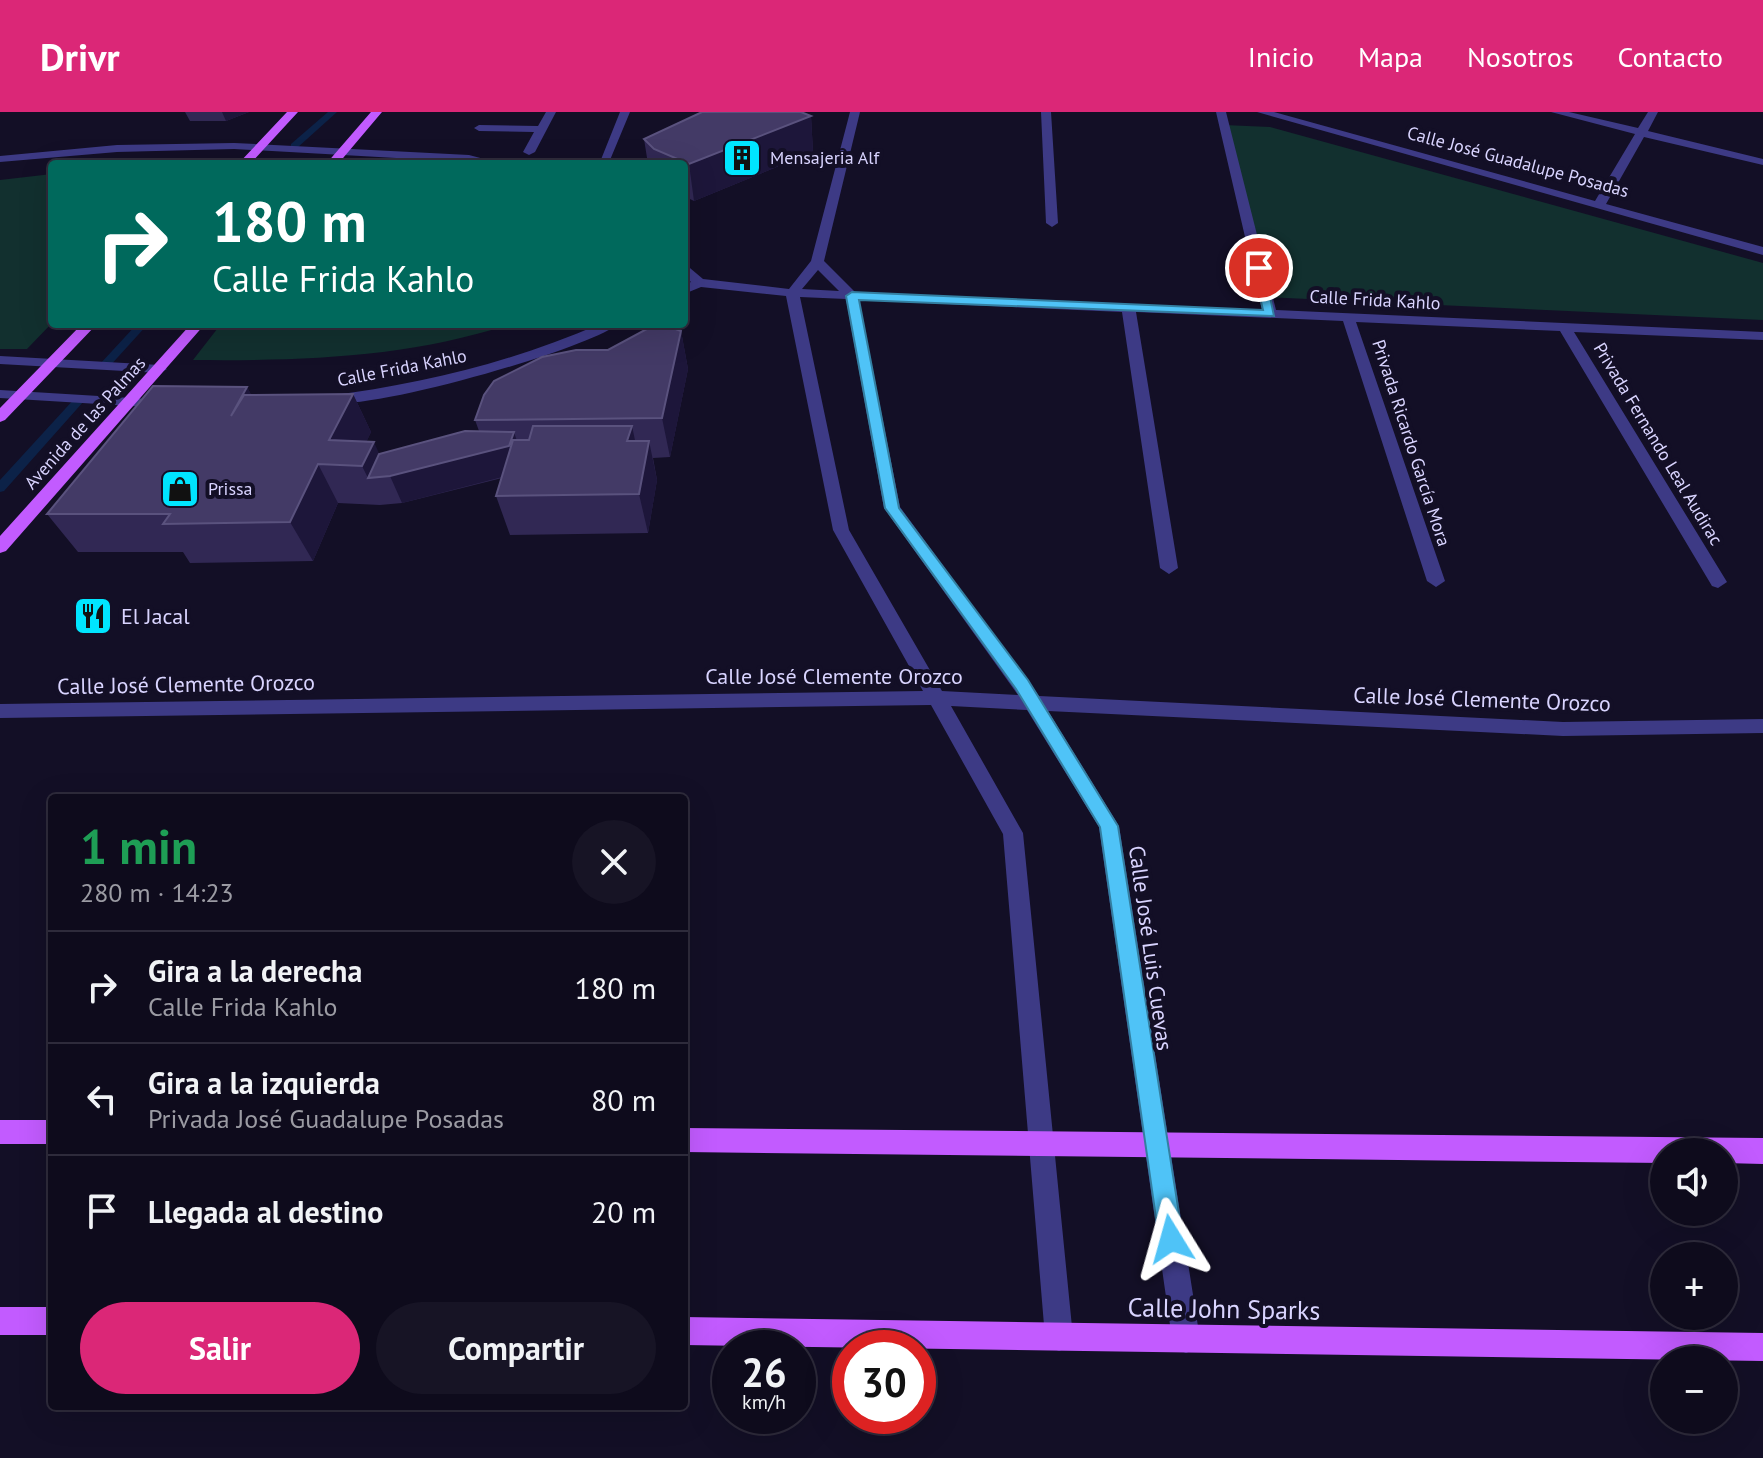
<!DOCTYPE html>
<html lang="es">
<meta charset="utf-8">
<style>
body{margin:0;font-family:"PT Sans",sans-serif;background:#171425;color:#f1f3f6;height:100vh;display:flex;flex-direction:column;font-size:30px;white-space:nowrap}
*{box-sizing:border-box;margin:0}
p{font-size:26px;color:#9b9ba3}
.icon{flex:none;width:44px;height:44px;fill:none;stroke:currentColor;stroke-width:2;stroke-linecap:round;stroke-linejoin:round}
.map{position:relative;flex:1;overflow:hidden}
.drawer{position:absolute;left:48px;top:682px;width:640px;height:616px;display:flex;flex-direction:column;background:#0e0b1c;border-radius:8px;box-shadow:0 8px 32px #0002,0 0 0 2px #2e2b3b}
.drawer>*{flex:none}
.banner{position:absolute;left:48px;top:48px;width:640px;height:168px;border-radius:8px;box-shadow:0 8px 32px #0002,0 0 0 2px #2e2b3b;background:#00695c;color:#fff;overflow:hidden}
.fabs{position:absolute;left:1650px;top:1026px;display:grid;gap:16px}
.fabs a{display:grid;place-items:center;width:88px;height:88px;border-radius:50%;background:#0e0b1c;box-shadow:0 8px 32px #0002,0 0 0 2px #2e2b3b;font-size:40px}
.speed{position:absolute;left:712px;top:1218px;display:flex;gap:16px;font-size:40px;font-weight:700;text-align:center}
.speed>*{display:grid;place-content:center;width:104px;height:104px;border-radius:50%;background:#0e0b1c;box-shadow:0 8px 32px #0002,0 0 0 2px #2e2b3b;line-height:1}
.speed small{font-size:20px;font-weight:400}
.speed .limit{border:12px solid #d22;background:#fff;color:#111}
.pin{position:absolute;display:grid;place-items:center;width:68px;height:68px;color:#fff;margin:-34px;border:4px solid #fff;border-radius:50%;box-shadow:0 2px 8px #0007}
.me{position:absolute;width:88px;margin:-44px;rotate:352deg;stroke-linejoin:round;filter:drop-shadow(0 0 6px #0008)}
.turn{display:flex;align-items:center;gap:28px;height:168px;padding:0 32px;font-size:36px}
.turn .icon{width:104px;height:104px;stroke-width:2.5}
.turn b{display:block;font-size:56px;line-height:68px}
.round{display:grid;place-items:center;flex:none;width:84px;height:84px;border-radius:42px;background:#171425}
.head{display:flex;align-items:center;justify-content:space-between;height:136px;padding:0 32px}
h1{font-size:48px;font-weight:800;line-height:60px;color:#1e9e55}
.action{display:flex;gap:16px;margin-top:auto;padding:16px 32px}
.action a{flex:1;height:92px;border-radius:48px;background:#db2777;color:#fff;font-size:32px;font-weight:800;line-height:92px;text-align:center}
.action a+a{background:#171425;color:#f1f3f6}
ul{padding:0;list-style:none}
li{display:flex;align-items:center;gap:24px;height:112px;padding:0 32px;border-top:2px solid #2e2b3b}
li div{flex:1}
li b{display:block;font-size:30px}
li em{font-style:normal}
header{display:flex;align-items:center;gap:48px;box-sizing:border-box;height:112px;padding:0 40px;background:#db2777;color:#fff}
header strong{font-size:38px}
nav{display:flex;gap:44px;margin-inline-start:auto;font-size:28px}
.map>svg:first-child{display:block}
.green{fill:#12302f}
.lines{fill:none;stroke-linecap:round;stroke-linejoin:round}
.stream{fill:#0c2248;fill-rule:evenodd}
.minor{fill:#3d3a85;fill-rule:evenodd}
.major{fill:#c25bff;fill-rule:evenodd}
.wall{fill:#312854}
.shaded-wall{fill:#1d163a}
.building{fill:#433a66;stroke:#5a527e;stroke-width:2}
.route{fill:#4fc3f7;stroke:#337fa1;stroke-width:2}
.labels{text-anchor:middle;stroke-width:8;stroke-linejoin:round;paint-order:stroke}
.far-poi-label{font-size:18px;fill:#d9d4ff;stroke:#130f26;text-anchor:start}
.far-street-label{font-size:18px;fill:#d9d4ff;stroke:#130f26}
.poi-label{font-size:22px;fill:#d9d4ff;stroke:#130f26;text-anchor:start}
.street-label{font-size:22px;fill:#d9d4ff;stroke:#130f26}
.near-street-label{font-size:26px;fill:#d9d4ff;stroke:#130f26}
</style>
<header>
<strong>Drivr</strong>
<nav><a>Inicio</a><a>Mapa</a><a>Nosotros</a><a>Contacto</a></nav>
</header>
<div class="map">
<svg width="1763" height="1346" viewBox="0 0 1763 1346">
<rect width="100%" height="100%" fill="#130f26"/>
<!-- green -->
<path class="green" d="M1224,13L1270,15L1763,151V208L1265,185Z
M52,62V211L27,237H0V68Z
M221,212H511C407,246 302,249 193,248Z"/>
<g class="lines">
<!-- stream -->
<path class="stream" d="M328,0H337L297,36H291V32Z
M137,212H148L108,256H100V252Z
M80,283L86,287L84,289L4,379L0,380V368L76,285Z"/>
<!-- minor -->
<path class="minor" d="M546,0H556L535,40L529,43L523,40L534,20L479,19L474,16L479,13L538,14Z
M620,0H630L610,48L600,50Z
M850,0H860L824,149L855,180L1262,198L1216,0H1226L1276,198L1763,220V228L1574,220L1727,470L1718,476L1712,474L1560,219L1356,210L1445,469L1436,475L1427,469L1343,209L1136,200L1178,456L1169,462L1160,456L1122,200L859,188L900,395L1039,584L1563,610L1763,607V621L1563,624L1048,599L1119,714L1200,1227L1196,1237L1186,1241L1176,1237L1172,1227L1099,715L1027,598L951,594L1023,721L1073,1225L1069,1235L1059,1239L1049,1235L1045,1225L1003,722L931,593L0,606V592L923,579L833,418L786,184L701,175L684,182V173L691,170L684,163V151L703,167L789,177L811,149ZM818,158L839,179L802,177ZM800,185L846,187L884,396L1018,583L942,579L849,418Z
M1041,0H1051L1058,111L1052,115L1046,111Z
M1257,0H1274L1595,89L1635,22L1551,0H1569L1638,16L1648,0H1658L1648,19L1763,47V53L1644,25L1606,92L1763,135V143Z
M234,31L469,43L503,52L234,37L117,40L0,50V44L117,33Z
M76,49H98L104,52H70Z
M600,212H618C590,237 343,308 320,288L327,284C422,272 512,250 600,212Z
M0,244L160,253L167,257L160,261L0,252Z
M0,278L148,287L155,291L148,295L0,286Z"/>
<!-- major -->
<path class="major" d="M287,0H298L250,52H238Z
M371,0H382L338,52H326Z
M82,212H97L5,308L0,310V296Z
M191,212H205L6,439L0,441V424Z
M0,1008H52V1032H0Z
M684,1016L1763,1026V1052L1724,1051V1040H1664V1051L684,1040Z
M0,1195H52V1223H0Z
M684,1205L1763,1221V1249L684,1233Z"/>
</g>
<!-- wall -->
<path class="wall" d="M185,0H249L226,9H190Z
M811,4L813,40L694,89L684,84V52H648L644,27Z
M681,219L688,257L670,345L653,346L657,368L648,421L510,423L496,384L502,366L402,391L380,393L338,391L313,449L190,451L183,440H78L47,402L247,275L251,283L353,282L371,320L366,330L379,342L479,319L475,308L608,238Z"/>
<!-- shaded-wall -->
<path class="shaded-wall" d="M222,0H249L226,9Z
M811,4L813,40L694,89L689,52Z
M681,219L688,257L670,345L662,306Z
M247,275L268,314L231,304Z
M353,282L371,320L355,354L329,328Z
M632,314L640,352L627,329Z
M514,320L523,347L518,361L402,391L390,364Z
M649,329L657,368L648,421L639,382Z
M374,330L389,364L368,366L362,354Z
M318,352L338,391L313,449L290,410Z"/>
<!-- building -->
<path class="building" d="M702,0H801L811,4L689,52L654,37L644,27Z
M656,212H662L681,219L662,306L475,308L484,283L494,269L542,245L576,238H608Z
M153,274L247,275L231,304L244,283L353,282L329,328L374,330L362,354L318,352L290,410L163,412L170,402H47Z
M533,314H632L627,329H649L639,382L496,384L513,328H529Z
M465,319L514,320L509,334L390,364L368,366L379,342Z"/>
<!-- route -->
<path class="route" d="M1259,153L1264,156L1274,204L859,188L899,396L1028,568L1118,714L1183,1127L1179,1136L1171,1139L1162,1136L1159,1127L1100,715L1016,577L885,396L846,184L852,180L1263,198L1253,156Z"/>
<!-- icons -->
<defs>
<g id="building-square" transform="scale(2)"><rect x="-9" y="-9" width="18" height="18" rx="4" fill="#00e5ff" stroke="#130f26"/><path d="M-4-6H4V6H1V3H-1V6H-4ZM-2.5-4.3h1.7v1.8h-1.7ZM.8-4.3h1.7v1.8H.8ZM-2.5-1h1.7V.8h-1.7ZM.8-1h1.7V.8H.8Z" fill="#111"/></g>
<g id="shop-square" transform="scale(2)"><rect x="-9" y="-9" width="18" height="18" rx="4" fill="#00e5ff" stroke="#130f26"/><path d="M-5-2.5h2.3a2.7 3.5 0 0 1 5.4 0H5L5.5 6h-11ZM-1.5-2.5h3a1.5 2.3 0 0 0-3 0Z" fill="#111"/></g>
<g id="restaurant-square" transform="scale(2)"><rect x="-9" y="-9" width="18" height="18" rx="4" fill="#00e5ff" stroke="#130f26"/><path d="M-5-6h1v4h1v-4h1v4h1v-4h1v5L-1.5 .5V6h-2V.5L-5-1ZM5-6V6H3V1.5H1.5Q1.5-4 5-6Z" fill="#111"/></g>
</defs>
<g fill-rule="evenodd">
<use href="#building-square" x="742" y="46"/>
<use href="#shop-square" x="180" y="377"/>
<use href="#restaurant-square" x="93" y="504"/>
</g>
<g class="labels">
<!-- far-poi labels -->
<g class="far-poi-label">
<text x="770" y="52">Mensajeria Alf</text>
<text x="208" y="383">Prissa</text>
</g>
<!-- far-street labels -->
<g class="far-street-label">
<text transform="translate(1518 50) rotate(15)" y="6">Calle José Guadalupe Posadas</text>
<text transform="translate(1375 188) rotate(3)" y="6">Calle Frida Kahlo</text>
<text transform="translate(402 256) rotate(-11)" y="6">Calle Frida Kahlo</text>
<text transform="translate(85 311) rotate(-48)" y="6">Avenida de las Palmas</text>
<text transform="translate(1411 331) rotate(72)" y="6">Privada Ricardo García Mora</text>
<text transform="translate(1658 332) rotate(59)" y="6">Privada Fernando Leal Audirac</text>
</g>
<!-- poi labels -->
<g class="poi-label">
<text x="121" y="512">El Jacal</text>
</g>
<!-- street labels -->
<g class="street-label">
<text x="834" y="572">Calle José Clemente Orozco</text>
<text transform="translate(186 572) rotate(-1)" y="8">Calle José Clemente Orozco</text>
<text transform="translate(1482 587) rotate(2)" y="8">Calle José Clemente Orozco</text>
<text transform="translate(1151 836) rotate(82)" y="8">Calle José Luis Cuevas</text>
</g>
<!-- near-street labels -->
<g class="near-street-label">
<text transform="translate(1224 1197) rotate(1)" y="9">Calle John Sparks</text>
</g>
</g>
</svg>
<div class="fabs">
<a><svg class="icon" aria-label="sound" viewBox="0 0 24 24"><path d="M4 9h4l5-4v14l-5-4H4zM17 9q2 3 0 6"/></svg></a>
<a>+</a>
<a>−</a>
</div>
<div class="speed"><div>26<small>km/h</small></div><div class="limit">30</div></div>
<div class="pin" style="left:1259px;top:156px;background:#d93025"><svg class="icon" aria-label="arrive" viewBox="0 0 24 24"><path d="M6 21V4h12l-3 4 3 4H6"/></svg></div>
<svg class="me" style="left:1171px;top:1127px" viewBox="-20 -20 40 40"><path d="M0-17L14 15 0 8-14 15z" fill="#4fc3f7" stroke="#fff" stroke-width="4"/></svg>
<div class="banner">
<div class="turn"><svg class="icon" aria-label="right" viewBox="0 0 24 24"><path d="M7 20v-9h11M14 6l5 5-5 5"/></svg><div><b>180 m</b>Calle Frida Kahlo</div></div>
</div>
<section class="drawer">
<div class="head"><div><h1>1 min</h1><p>280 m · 14:23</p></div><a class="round"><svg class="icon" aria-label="close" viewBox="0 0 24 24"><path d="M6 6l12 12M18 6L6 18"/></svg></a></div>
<ul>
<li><svg class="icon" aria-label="right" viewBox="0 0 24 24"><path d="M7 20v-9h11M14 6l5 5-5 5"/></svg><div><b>Gira a la derecha</b><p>Calle Frida Kahlo</p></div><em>180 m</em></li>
<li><svg class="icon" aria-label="left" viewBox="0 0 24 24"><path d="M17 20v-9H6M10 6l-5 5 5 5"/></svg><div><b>Gira a la izquierda</b><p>Privada José Guadalupe Posadas</p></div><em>80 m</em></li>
<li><svg class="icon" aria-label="arrive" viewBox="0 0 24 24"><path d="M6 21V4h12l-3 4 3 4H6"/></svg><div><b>Llegada al destino</b></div><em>20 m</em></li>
</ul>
<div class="action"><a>Salir</a><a>Compartir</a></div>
</section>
</div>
